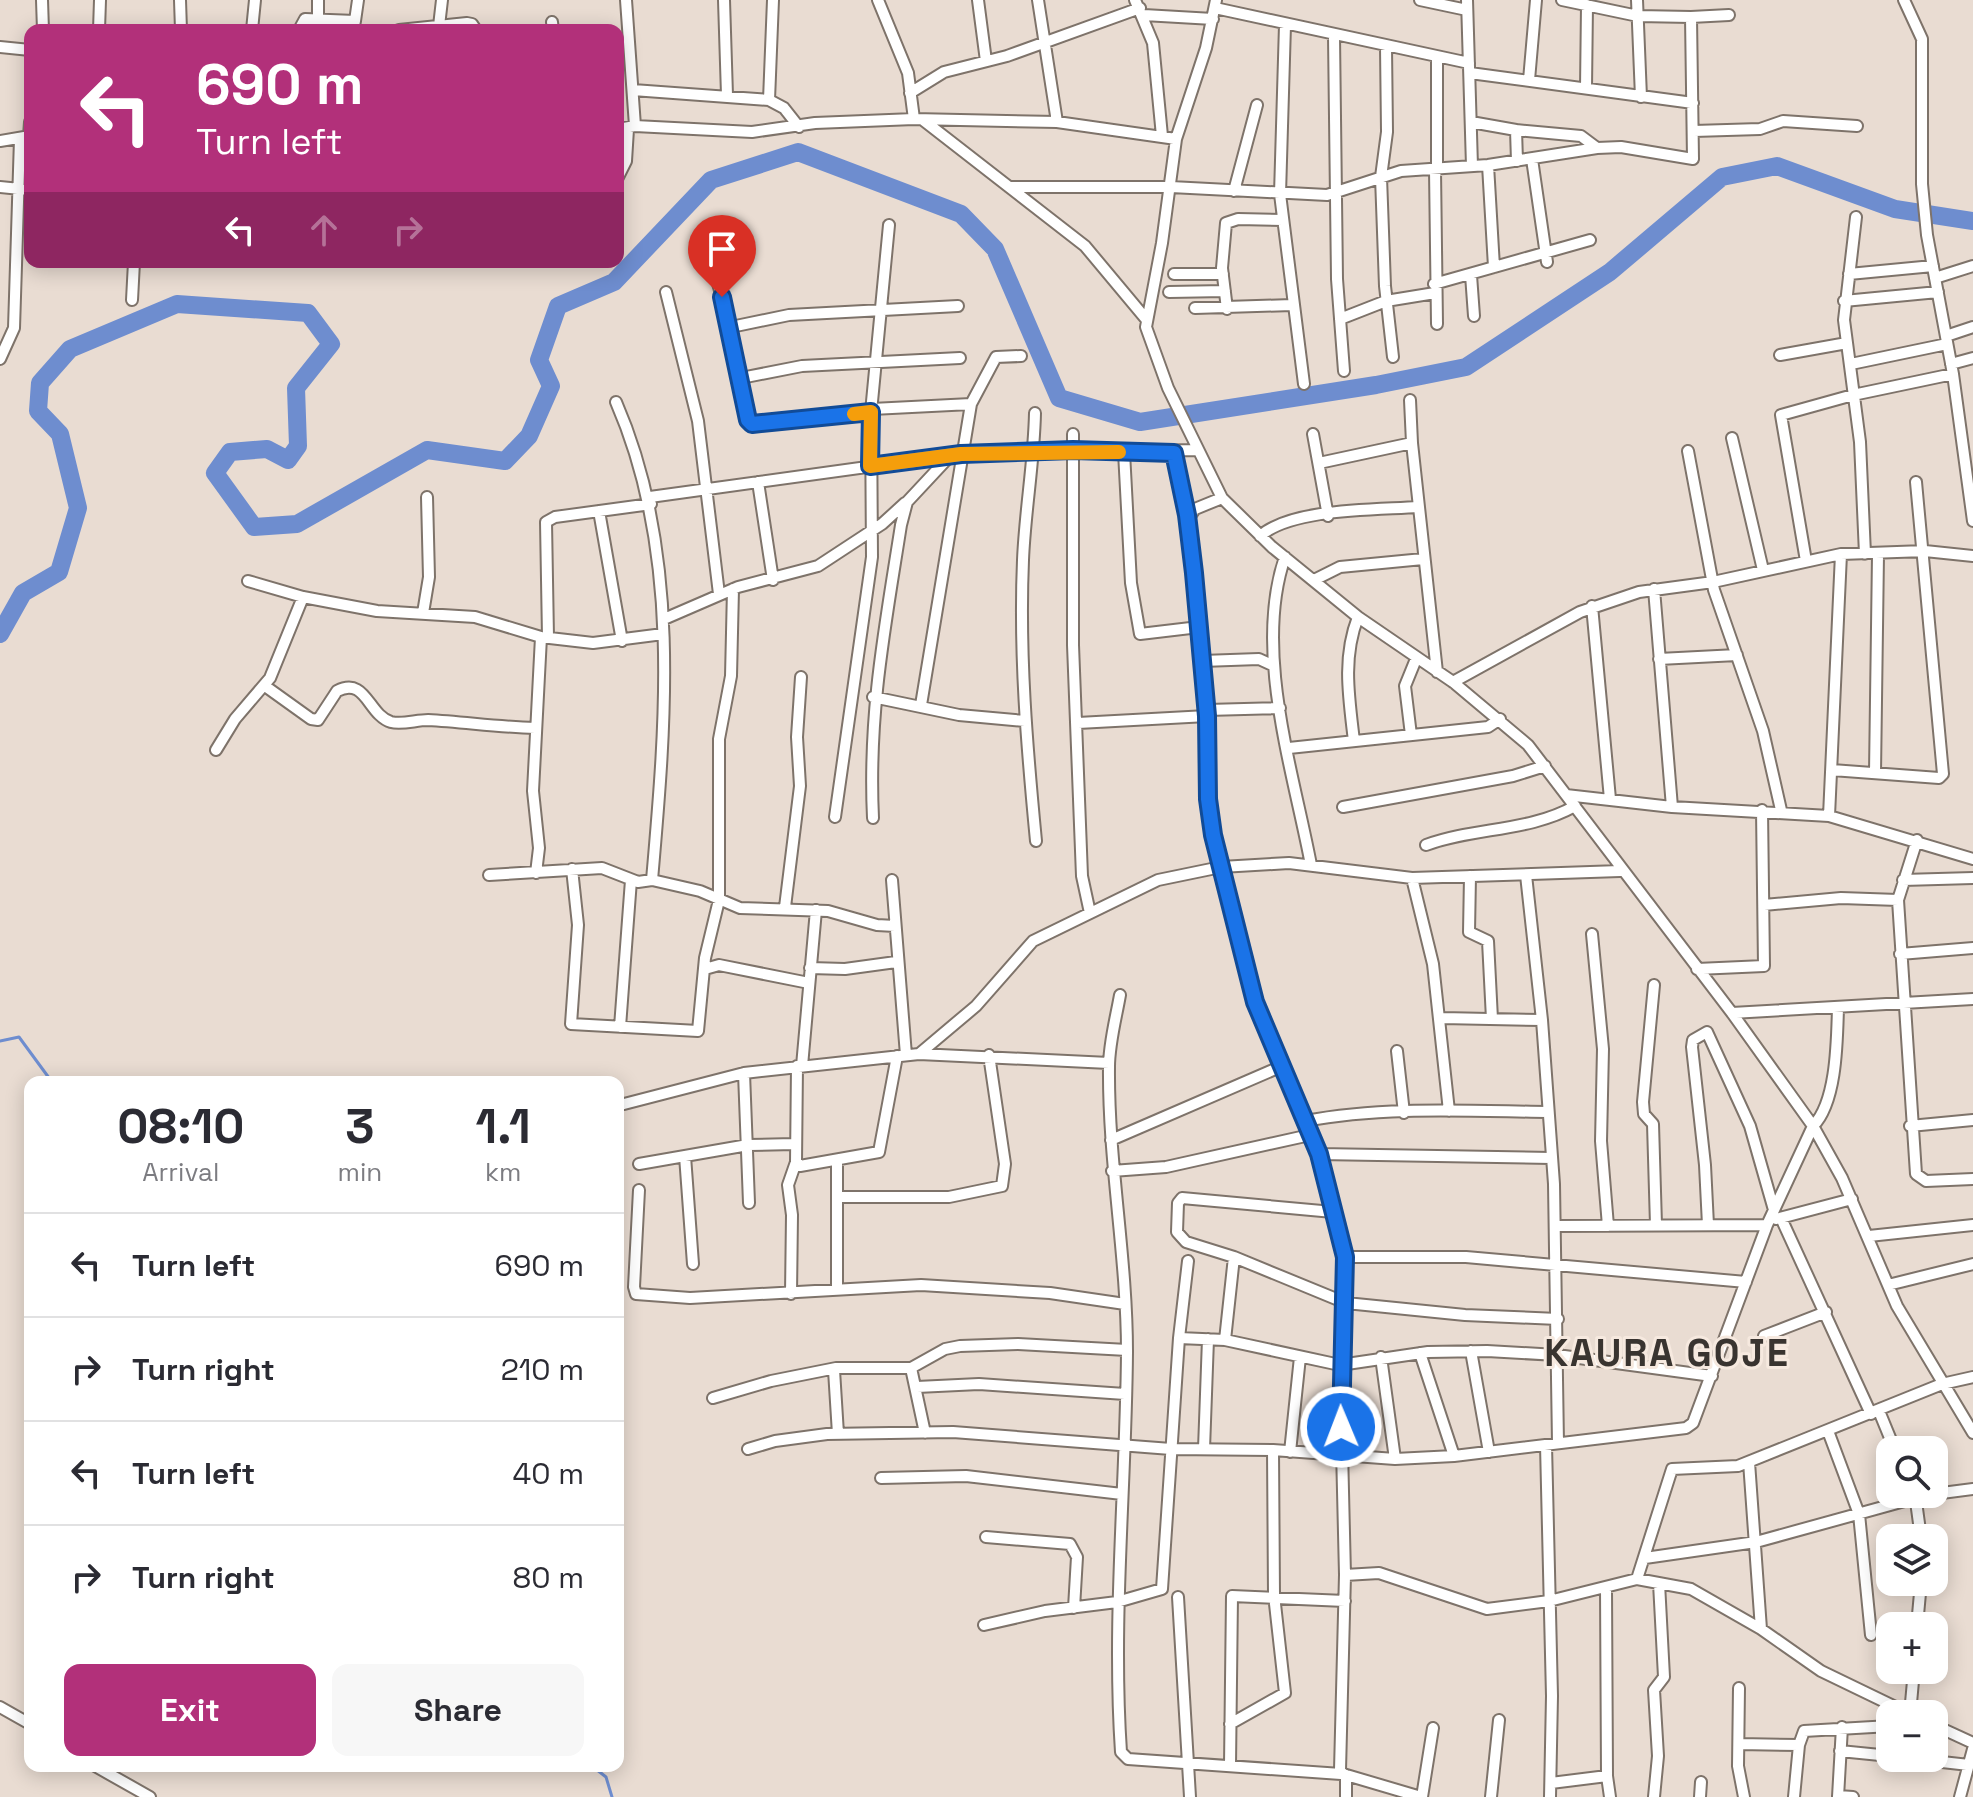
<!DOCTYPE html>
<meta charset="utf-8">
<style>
body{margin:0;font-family:"Space Grotesk",sans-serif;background:#f7f7f7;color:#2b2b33;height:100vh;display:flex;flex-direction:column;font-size:30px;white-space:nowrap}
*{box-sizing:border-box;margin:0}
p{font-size:26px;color:#7c7c81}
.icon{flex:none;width:44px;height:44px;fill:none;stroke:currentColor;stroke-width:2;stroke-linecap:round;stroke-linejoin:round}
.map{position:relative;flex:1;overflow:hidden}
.details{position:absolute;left:24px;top:1076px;width:600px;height:696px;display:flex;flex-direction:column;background:#fff;border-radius:16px;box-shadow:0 4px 20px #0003}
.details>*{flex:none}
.hud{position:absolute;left:24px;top:24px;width:600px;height:244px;border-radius:16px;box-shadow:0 4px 20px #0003;background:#b2307a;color:#fff;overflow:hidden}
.buttons{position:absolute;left:1876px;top:1436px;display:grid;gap:16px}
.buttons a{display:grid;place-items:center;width:72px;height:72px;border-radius:16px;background:#fff;box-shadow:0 4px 20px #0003;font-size:40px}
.pin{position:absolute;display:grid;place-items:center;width:68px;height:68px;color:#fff;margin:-82px -34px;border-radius:50% 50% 50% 0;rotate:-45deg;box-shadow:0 0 8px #0007}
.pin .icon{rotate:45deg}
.me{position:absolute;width:88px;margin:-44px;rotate:359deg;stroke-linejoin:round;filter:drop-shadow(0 0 6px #0008)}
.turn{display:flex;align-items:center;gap:28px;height:168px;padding:0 40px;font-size:36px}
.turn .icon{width:104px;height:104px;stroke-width:2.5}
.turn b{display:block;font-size:56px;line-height:68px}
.lanes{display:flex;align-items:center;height:76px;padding:0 40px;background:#0003;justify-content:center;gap:40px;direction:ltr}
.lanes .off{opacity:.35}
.eta{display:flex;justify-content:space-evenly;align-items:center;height:136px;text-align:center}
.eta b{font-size:48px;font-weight:700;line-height:56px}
.button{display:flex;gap:16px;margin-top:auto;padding:16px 40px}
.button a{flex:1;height:92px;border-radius:16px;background:#b2307a;color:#fff;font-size:32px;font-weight:700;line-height:92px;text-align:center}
.button a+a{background:#f7f7f7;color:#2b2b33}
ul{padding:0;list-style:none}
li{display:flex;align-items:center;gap:24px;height:104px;padding:0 40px;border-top:2px solid #e1e1e2}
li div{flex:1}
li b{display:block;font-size:30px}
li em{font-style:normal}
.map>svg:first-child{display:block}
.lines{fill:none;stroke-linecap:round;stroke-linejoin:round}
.stream{stroke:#6e8dcf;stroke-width:3}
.river{stroke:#6e8dcf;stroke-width:18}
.minor-casing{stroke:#7e736a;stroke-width:14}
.minor{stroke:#fff;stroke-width:10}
.route-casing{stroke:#114b97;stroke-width:20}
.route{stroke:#1a73e8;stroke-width:14}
.slow{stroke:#f59e0b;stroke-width:14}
.labels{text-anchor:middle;stroke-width:6;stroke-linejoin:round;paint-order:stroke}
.district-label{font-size:38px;font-weight:bold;letter-spacing:2px;fill:#393430;stroke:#f6e9df}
</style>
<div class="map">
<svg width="1973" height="1797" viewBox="0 0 1973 1797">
<rect width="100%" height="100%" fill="#e9dcd2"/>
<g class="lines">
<!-- stream -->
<path class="stream" d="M0,1041L19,1037L52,1082
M592,1766L606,1777L612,1797"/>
<!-- river -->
<path class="river" d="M0,634L23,593L59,572L78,508L60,434L38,411L40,383L70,349L177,304L308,313L331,344L296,388L298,446L288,460L267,449L230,452L215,473L254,527L297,524L427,450L505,461L529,436L551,386L539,360L558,306L614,282L711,180L798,152L961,214L995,249L1059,398L1140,422L1376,385L1466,367L1610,272L1722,177L1777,166L1895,209L1973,221"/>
<!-- minor casing -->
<g class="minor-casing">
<path id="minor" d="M42,0L43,30
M180,0L181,30
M626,0L635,126
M724,0L727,95
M878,0L908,73L914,119
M978,0L986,61
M1038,0L1057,122
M1135,0L1153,43L1162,136
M1216,0L1206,48L1176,139L1162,243L1146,327L1168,388L1222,498L1272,547L1358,617L1453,682L1528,745L1732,1013L1813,1126L1842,1178L1897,1306L1973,1433
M1420,0L1467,10
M1467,0L1472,166
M1637,0L1641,97
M1904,0L1922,39V184L1927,235L1953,374L1973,521
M1215,8L1469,63
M1144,15L1213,19
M318,17V0
M1691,17L1729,15
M355,21L358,0
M552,22L553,30
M1285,25L1280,194L1304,384
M439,26L442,0
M99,30L100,0
M252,30L255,0
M299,30L305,19L355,21L353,30
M399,30L467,23L472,24L476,30
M1334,36L1337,279L1344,371
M0,47L30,50
M1386,47L1387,132L1381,177L1385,286L1393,357
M1470,73L1693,103
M1529,80L1536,0
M1586,88L1587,5
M633,90L769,100L784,108L799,127
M910,93L944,72L1007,56L1140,8
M769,100L773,0
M923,120L1085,246L1146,319
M1471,122L1516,130L1517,161
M618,129L635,126L752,132L815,123L914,119L1057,122L1176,139
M1516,130L1581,136L1597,148
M1694,131L1760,129L1783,121L1857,126
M29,136L30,122
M0,141L30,136
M1532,159L1547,262
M1488,165L1494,267
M1435,170L1437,324
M1437,171V57
M618,177L626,161L628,129
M0,187L30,190
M1009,187H1171L1327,195L1401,171L1488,165L1597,148L1621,147L1693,159L1691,17L1638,16L1562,0
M1234,191L1257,105
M1856,217L1844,320L1860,442L1865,554
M713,267L731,327L748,420L752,424L871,412
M1174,274H1223
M1849,274L1933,266
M1471,275L1474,316
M1935,278L1973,266
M1434,284L1590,240
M666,292L698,421L719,594
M1169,292L1225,291
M132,300L134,262
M1844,301L1938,292
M1195,308L1292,305
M1227,309L1222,268L1226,223L1238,219L1283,220
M1340,319L1386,301L1435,293
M731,327L789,315L958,306
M1946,336L1973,327
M1780,355L1847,343
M0,359L14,328L20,139
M1851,364L1947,344
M1951,364L1973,358
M741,378L802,366L960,358
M1410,400L1412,443L1437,672
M616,402C681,551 666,721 652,880
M872,409L971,404
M1035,413C1034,462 1025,511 1023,560C1019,654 1027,748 1036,841
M1073,434V645L1082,876L1090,913
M1313,434L1328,516
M1732,438L1763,570
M1688,451L1714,590L1763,731L1781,810
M1124,452L1131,583L1140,634L1199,627
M1174,453L1187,515
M1319,463L1412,443
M758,482L773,580
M650,497L961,454L1198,450
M1222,498L1195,509L1186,522L1207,710L1208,799L1213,835L1255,1002L1319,1154L1345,1257L1346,1303L1340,1365L1345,1575L1340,1770L1343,1774L1421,1797
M599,511L622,641
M1260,536C1292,508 1376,510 1418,507
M1285,557C1253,650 1293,770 1311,865
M1806,561L1781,415L1853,395L1953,374
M1314,580L1340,567L1423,559
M248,581L303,597L377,611L475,617L541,637L593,643L663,634
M1654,589L1672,807
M1592,606L1610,799
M423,613L429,577L427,497
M664,619L738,587L818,566L882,524L905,503
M548,637L546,522L555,517L651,504
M1659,659L1737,655
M1202,661L1259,659L1272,665
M1453,682L1580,612L1639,592L1713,582L1841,554L1925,551L1973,556
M265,686L311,719L318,720L337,691C366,676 368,715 391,722C402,725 416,720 428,720C464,722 499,727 535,728
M873,697L959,715L1025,721
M921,705L971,404L996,357L1021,356
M1207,710L1280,708
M1078,723L1207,716
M1411,735L1405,686L1416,659
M1354,741C1349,698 1342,658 1358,617
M1289,748L1488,727L1500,719
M216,750L235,719L270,678L303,597
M1832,770L1939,778L1943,774L1916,482
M1875,773L1878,555
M1566,795L1672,807L1829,816L1973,859
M1343,807L1513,776L1545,766
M1829,816L1841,554
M835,817L872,557L871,412L889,225
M873,818C868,713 885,627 901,525L907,502L949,457
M1917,840L1898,900L1916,1174L1926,1181L1973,1179
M1426,845C1475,827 1529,832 1575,806
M572,869L578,925L571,1024L698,1031L705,958L719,900V739L731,676L733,589
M536,873L539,848L533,791L541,637
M489,875L602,868L638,882L652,880L700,891L740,908L828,911L877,925L895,926
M1526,875L1542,1020L1554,1184L1558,1443
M1470,876L1469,932L1488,941L1492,1019
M1412,878L1433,964L1449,1111
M892,880L906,1055
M1903,880L1973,878
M1764,905L1841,898L1898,900
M785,907L800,786L797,737L801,677
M1592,934L1603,1049L1601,1141L1608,1226
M1900,954L1973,948
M810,968L845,969L896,962
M705,969L719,965L809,983
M1697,969L1764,966L1762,810
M1654,985L1643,1102L1644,1114L1653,1124L1656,1225
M1120,995C1116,1018 1109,1043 1109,1067C1108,1162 1127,1256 1127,1352C1126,1486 1112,1618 1121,1752L1128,1759L1341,1774
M1732,1013L1973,999
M1442,1018L1542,1020
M620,1027L631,880
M1397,1051L1404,1113
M919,1054L1109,1063
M802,1066L816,910
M744,1073L749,1203
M624,1104L744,1073L919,1054L976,1006L1033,941L1158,880L1221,867L1289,863L1412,878L1620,871
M1305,1121C1384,1106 1468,1111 1547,1112
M1910,1126L1973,1120
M1111,1140L1280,1067
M1319,1154L1551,1158
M685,1156L693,1264
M796,1162L800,1166L879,1152L897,1056
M639,1164L748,1145L794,1144
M1112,1171L1166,1167L1310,1135
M639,1190L634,1287L636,1294L690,1298L921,1285L1050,1293L1125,1304
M840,1197H949L1002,1186L1005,1164L989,1055
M1333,1212L1182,1198L1178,1203L1177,1232L1186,1242L1234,1257L1346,1303L1465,1315L1558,1319
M1781,1218L1871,1414
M1776,1219L1852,1199
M1708,1225L1705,1165L1692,1047L1693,1040L1707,1032L1750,1126L1774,1210
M1555,1226L1767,1225
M1869,1236L1973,1225
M1345,1257H1466L1746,1282
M1888,1285L1973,1264
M837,1289V1160
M791,1294L792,1215L788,1185L796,1162L797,1066
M1764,1336L1826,1312
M1179,1338L1225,1340L1340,1365L1428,1352L1487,1351L1557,1355L1712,1376
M1225,1340L1234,1257
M1471,1351L1489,1452
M1420,1353L1454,1456
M1381,1357L1395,1459
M911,1368L925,1433
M834,1370L838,1434
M917,1387L979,1384L1125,1394
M713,1398L771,1381L836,1368H911L945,1349L960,1346L1018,1344L1127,1350
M1879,1411L1895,1450
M1828,1431L1859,1514L1871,1635
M1546,1445L1552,1696L1550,1797
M748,1449L775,1441L827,1434L953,1432L1171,1449L1273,1450L1395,1459L1454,1456L1686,1428L1693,1423L1767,1225L1813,1126C1837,1102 1837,1040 1838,1007
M1204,1449L1208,1339
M1290,1452L1300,1357
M1749,1462L1761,1629
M881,1478L966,1476L1122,1494
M1915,1494L1921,1538
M1934,1494L1973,1489
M986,1537L1070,1544L1077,1557L1074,1608
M1645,1558L1756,1542L1930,1494
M1345,1575L1379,1573L1487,1609L1549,1601L1637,1579L1691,1589L1761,1629L1821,1671L1910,1714
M1637,1579L1672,1469L1738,1466L1942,1384L1973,1377
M1606,1588L1607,1776L1610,1797
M1178,1597L1190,1797
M984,1625L1045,1611L1117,1602L1162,1589L1179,1338L1188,1261
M1917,1626L1921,1582
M1739,1688L1738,1766L1744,1797
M0,1707L30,1724
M1910,1714L1914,1670
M1230,1724L1285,1693L1274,1595L1273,1450
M1934,1725L1973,1743
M1739,1744L1799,1745
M1840,1751L1890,1756
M1906,1758L1969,1765
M1230,1765L1232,1596L1345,1601
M95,1766L150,1797
M1551,1783L1607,1776
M1838,1796L1853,1797
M1346,1797V1775
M1422,1797L1433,1728
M1491,1797L1499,1720
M1654,1797L1658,1756L1654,1690L1664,1677L1659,1583
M1700,1797L1701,1782
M1794,1797L1799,1745L1804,1731L1890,1726
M1838,1797L1842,1727
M1960,1797L1973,1749"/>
</g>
<!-- minor -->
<use href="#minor" class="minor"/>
</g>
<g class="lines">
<!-- route casing -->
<g class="route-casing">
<path id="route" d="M722,297L748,420L752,424L871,412L870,466L961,454L1073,450L1174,453L1187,515L1194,573L1207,716L1208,799L1213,835L1255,1002L1319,1154L1345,1257L1341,1427"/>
</g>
<!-- route -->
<use href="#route" class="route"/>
<!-- slow -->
<path class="slow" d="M854,414L871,412L870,466L961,454L1119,452"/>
</g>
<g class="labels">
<!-- district labels -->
<g class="district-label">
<text x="1667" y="1366">KAURA GOJE</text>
</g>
</g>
</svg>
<div class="buttons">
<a><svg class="icon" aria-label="search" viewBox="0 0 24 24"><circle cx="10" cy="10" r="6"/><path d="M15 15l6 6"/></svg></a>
<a><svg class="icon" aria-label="layers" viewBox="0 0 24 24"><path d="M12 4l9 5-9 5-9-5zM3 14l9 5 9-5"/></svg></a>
<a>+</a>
<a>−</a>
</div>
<div class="pin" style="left:722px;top:297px;background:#d93025"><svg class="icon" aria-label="arrive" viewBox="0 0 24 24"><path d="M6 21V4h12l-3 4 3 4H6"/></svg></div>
<svg class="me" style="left:1341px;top:1427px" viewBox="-20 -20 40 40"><circle r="17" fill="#1a73e8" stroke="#fff" stroke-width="3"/><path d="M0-11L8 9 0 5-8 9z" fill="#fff"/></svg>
<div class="hud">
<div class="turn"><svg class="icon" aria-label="left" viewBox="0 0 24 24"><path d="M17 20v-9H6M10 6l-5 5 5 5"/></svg><div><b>690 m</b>Turn left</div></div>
<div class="lanes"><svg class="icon" aria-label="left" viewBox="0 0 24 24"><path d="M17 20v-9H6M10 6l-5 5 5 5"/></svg><svg class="icon off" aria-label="ahead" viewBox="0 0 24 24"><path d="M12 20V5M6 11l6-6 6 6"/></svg><svg class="icon off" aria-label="right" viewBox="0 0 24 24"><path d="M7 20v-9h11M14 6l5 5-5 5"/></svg></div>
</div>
<section class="details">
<div class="eta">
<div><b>08:10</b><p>Arrival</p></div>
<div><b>3</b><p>min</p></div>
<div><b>1.1</b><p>km</p></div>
</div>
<ul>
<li><svg class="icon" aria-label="left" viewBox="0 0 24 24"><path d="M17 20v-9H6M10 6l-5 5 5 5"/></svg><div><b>Turn left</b></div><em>690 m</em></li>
<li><svg class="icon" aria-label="right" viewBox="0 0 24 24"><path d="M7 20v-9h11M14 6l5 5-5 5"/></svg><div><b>Turn right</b></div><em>210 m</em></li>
<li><svg class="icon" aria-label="left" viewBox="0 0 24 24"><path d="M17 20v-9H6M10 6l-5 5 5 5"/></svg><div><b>Turn left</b></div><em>40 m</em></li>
<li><svg class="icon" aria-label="right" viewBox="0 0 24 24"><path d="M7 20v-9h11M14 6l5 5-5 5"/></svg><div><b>Turn right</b></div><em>80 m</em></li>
</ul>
<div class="button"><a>Exit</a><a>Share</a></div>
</section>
</div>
